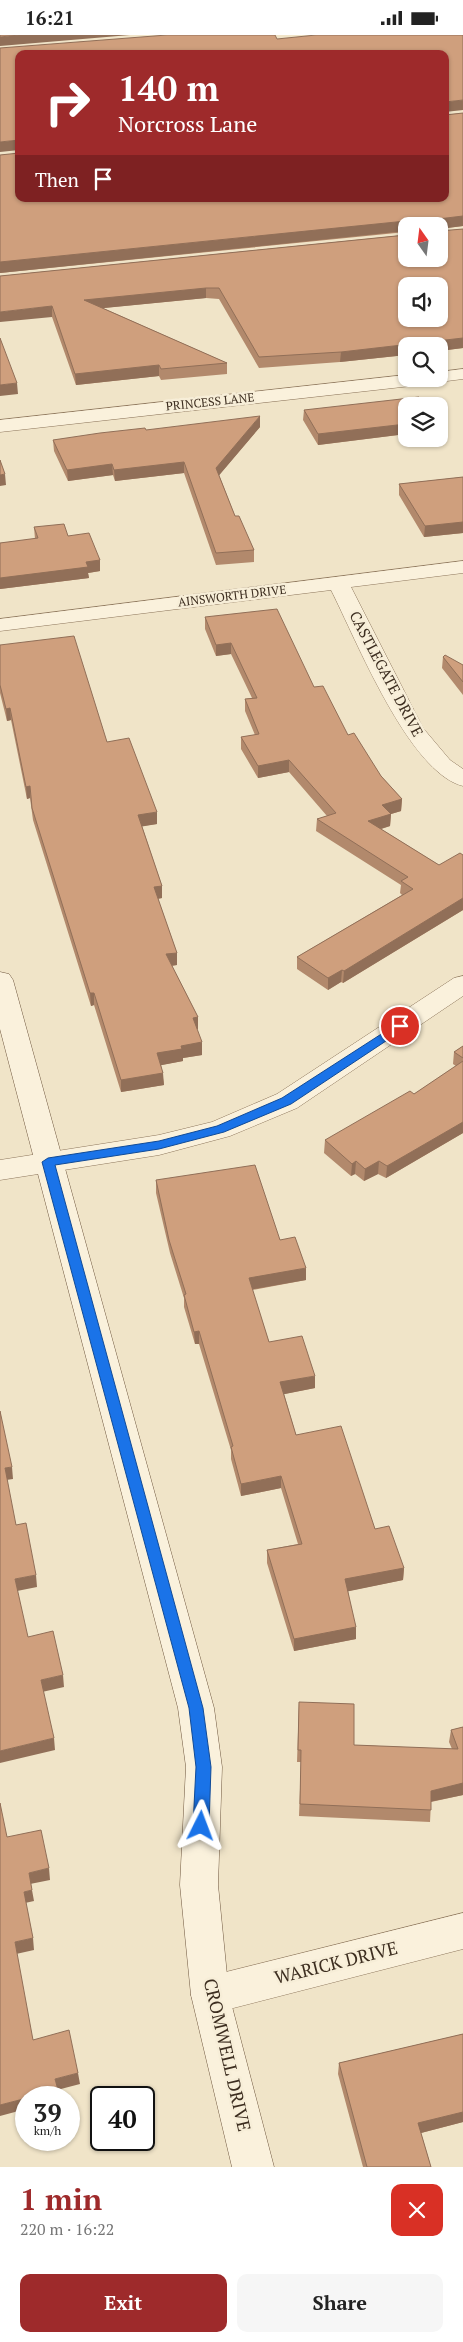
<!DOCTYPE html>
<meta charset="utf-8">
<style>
body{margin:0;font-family:"PT Serif",serif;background:#f6f6f6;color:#222;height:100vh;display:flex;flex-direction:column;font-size:19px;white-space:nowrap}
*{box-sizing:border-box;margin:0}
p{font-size:16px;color:#767676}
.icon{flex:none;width:28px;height:28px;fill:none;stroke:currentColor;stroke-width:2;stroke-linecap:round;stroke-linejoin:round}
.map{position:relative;height:2132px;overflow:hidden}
.side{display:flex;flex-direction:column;background:#fff;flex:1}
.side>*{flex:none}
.hud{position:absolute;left:15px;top:15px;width:434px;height:152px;border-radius:10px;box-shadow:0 1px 4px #0004;background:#9e2a2b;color:#fff;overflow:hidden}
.needle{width:32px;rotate:346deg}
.tools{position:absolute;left:398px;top:182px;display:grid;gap:10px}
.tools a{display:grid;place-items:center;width:50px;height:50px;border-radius:10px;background:#fff;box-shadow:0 1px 4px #0004;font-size:25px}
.speed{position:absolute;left:15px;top:2051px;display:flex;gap:10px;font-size:25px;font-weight:700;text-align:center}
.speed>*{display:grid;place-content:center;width:65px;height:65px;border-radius:50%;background:#fff;box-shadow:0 1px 4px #0004;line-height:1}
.speed small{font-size:12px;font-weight:400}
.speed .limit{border:2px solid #111;border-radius:8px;background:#fff;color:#111}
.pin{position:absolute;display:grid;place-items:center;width:42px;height:42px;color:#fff;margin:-21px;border:2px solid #fff;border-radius:50%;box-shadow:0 1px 5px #0007}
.me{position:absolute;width:55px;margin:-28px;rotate:3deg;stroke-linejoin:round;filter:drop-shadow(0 0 4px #0008)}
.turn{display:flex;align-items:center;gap:18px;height:105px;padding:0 20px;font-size:22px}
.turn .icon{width:65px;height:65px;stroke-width:2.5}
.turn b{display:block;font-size:35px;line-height:42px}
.then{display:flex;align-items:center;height:48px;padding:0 20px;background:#0003;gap:10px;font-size:19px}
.round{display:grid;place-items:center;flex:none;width:52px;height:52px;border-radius:10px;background:#f6f6f6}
.headline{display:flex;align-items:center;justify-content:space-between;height:85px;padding:0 20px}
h1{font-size:30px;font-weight:700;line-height:38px;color:#9e2a2b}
.primary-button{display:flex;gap:10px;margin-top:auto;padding:10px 20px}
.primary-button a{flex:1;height:58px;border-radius:10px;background:#9e2a2b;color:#fff;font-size:20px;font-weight:700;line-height:58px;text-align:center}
.primary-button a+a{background:#f6f6f6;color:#222}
.status{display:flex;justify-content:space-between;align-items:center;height:35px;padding:0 25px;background:#fff;direction:ltr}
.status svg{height:14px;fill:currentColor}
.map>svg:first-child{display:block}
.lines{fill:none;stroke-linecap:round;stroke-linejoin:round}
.street-casing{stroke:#8d765c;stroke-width:1}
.secondary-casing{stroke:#6f573f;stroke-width:1}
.street{fill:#faf1dc;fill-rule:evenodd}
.secondary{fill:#faf1dc;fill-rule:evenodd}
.wall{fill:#b2896c}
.shaded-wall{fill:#916f58}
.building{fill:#cf9f7d;stroke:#916f58;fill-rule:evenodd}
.route{fill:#1a73e8;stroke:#114b97}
.labels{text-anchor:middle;stroke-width:5;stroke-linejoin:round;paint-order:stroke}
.far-street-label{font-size:12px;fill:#3d2e20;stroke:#f7eed8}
.street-label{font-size:15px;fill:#3d2e20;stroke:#f7eed8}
.near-street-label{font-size:18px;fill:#3d2e20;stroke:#f7eed8}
</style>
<div class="status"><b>16:21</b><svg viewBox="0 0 49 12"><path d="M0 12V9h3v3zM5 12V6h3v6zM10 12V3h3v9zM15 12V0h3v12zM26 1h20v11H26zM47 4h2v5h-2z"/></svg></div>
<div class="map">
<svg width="463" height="2132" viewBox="0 0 463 2132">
<rect width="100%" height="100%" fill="#f0e4c8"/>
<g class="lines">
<!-- street casing -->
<g class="street-casing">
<path id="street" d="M463,334V344L439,347L431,344H439V337Z
M406,340V344H429L426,348L420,350L0,397V385Z
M463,526V538L351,552L423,693L450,725L463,734V751C409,738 356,604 331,555L0,596V584Z
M463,941V961L297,1073L230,1101L159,1120L0,1145V1125L159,1100L212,1087L277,1059L454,943Z
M463,1878V1914L210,1979L196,1973L191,1960L196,1947L210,1941Z"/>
</g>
<!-- secondary casing -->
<g class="secondary-casing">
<path id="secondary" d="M0,937L9,939L13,945L214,1673L222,1732L218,1850L229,1960L274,2132H232L191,1960L180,1850L186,1732L178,1673L0,994Z"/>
</g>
<!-- street -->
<use href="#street" class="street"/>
<!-- secondary -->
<use href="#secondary" class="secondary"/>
</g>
<!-- wall -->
<path class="wall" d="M463,78V191L439,194V191H406V197L0,238V120Z
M463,194V313L439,316V311H406V320L340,327L259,333L219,264L206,263L103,273L227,328V339L161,345L159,341L76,350L52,282L0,241Z
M406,371V399L318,410L303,385L304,375Z
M260,392L219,440L235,481L254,515V527L216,530L184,438L115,446L113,440L68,446L54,416L53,405L146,395Z
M463,442V498L424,502L399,460V449Z
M34,492L68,501L100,525V536L88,538L89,543L0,554V508L35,504Z
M205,582L314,652L348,700L381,741L402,764L401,776L391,779L390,791L381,794L439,830L463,820V875L343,948L341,947L328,955L297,934V922L402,860L400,858L401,850L316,796L317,784L327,781L289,737L258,743L241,714V702L255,700L245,676V664L252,663L231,619L216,621L205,594Z
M0,610L107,707L157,789L142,791L162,851V863L158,864L177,918V930L172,931L198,982V994H197L202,1020L183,1023V1026L161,1030L164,1050L121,1057L94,970L91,971L33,785L30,763L27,764L11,685L7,686L0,658Z
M443,622L463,630V660L442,633Z
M463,1011V1098L386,1143L378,1139L364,1146L355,1139L351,1141L324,1118L325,1105L414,1059L456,1031L453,1029L454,1017Z
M156,1145L280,1205L306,1245L252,1255L269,1307L315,1353L284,1359L296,1400L375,1494L404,1533L403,1545L348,1556L356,1604L294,1616L267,1528V1515L298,1509L281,1453L241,1461L231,1424V1415L199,1309H195L184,1272V1263L170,1218L156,1158Z
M299,1667L354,1710L452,1714L449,1707L451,1695L463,1692V1760L431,1767L430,1787L299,1781L301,1727H297Z
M463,1999V2087L421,2098L431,2132H363L338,2039L339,2028Z"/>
<!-- shaded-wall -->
<path class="shaded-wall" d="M19,0H130L0,11V2Z
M463,65V75L445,77V67Z
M19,105V115L0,117V107Z
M463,181V191L439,194V191H438V184Z
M406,186V196L0,238V227Z
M206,253V263L84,275V265Z
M52,271V282L0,287V277Z
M463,303V313L439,316V311H406V320L340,327L341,317Z
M159,330V341L76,350L75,339Z
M17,348L18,359L0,361V350Z
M260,381V392L216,444V433Z
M406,389V399L318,410V399Z
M184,427V438L115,446L114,435Z
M112,429L113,440L68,446L67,435Z
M5,439L6,450L0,451V440Z
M463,487V498L424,502L425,491Z
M100,525V536L88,538L89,543L0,554V543L86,527Z
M231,608V619L216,621V610Z
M10,673L11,685L7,686L6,674Z
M289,725V737L258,743V731Z
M30,751V763L27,764L26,752Z
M402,764L401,776L381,782L382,770Z
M157,777V789L139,792L138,780Z
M391,779L390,791L368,798V786Z
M162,851V863L154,864V852Z
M463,863V875L343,948L344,936Z
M177,918V930L166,931V919Z
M342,935L341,947L328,955V943Z
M90,958H94V970L91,971Z
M198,982V994L193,995V983Z
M202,1007V1020L183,1023V1026L157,1031V1018L181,1011Z
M163,1038L164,1050L121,1057V1045Z
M463,1087V1098L386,1143L387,1131Z
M356,1126L355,1139L351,1141L352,1129Z
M379,1126L378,1139L364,1146L365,1134Z
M306,1233V1245L249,1255V1243Z
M199,1296V1309H195L194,1297Z
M315,1341V1353L280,1360V1347Z
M12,1432L13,1444L6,1445L5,1433Z
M281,1441V1453L241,1461V1449Z
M404,1533L403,1545L345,1557V1544Z
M36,1540L37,1552L17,1556L15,1544Z
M356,1592V1604L294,1616V1604Z
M63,1640L64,1652L42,1657L41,1645Z
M54,1703L55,1715L0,1728V1716Z
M463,1748V1760L429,1767L431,1756Z
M49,1833L50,1845L30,1849L29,1838Z
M32,1855L34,1866L25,1868L24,1857Z
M33,1903L34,1915L16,1919L15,1907Z
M78,2038L80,2049L57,2055L55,2044Z
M58,2055V2062H29Z
M26,2063V2074L0,2081V2070Z
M463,2077V2087L417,2099L418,2088Z"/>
<!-- building -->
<path class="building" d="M0,0H19L0,2Z
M167,0H275L277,4L316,0H463V65L445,67V19H19V105L0,107V13Z
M463,78V181L438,184V191H408V188L406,186L0,227V120L19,118V164H445V80Z
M463,194V303L341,317L259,322L219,253H206L84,265L227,328L161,334L159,330L75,339L52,271L0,277V241L406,200V224H439V196ZM406,251H439V284H406Z
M0,303L17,348L0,350Z
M419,362L420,371H406V389L318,399L304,375Z
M260,381L216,433L235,481H239L254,515L216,518L184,427L114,435L112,429L67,435L53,405L100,398L145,393L146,395Z
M0,425L5,439L0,440Z
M463,442V487L425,491L399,449Z
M64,489L68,501L89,498L100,525L86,527L88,532L0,543V508L38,503L34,492Z
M277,574L314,652L323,651L348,700L354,698L381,741L402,764L382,770L391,779L368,786L439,830L460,818L463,820V863L344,936L342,935L328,943L297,922L413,854L401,846L408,842L317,784L336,778L289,725L258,731L241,702L259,699L245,664L257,663L231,608L216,610L205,582Z
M74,601L107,707L129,703L157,777L138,780L162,851L154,852L177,918L166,919L198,982L193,983L202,1007L181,1011L182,1014L157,1018L163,1038L121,1045L94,958H90L32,773L30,751L26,752L10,673L6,674L0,650V610Z
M445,620L463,630V647L443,622Z
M463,1011V1023L454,1017Z
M463,1026V1087L387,1131L379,1126L365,1134L356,1126L352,1129L325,1105L410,1056L414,1059Z
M255,1130L280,1205L295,1202L306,1233L249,1243L269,1307L302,1301L315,1341L280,1347L296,1400L341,1391L375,1494L389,1491L404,1533L345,1544L356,1592L294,1604L267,1515L302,1509L281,1441L241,1449L231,1412L233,1411L199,1296L194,1297L184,1260L186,1259L169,1205L156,1145Z
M0,1376L12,1432L5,1433L16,1490L26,1488L36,1540L15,1544L28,1602L53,1596L63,1640L41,1645L54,1703L0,1716Z
M299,1667L354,1669V1710L458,1714L451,1695L463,1692V1748L431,1756V1775L300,1769L301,1715H298Z
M0,1768L7,1802L41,1795L49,1833L29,1838L32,1855L24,1857L33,1903L15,1907L33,2005L69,1995L78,2038L55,2044L58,2055L0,2070Z
M463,1999V2077L418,2088L431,2132H367L339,2028Z"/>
<!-- route -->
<path class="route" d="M400,987L405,991L404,994L291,1069L224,1097L159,1114L55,1130L203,1673L211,1732L209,1791L206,1796L201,1798L196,1796L193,1791L196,1732L189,1673L42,1127L48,1123L159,1106L217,1091L282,1063Z"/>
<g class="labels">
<!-- far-street labels -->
<g class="far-street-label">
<text transform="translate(210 367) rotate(-6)" y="4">PRINCESS LANE</text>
<text transform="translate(232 561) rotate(-7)" y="4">AINSWORTH DRIVE</text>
</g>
<!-- street labels -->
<g class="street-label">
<text transform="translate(386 639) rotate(62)" y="5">CASTLEGATE DRIVE</text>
</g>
<!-- near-street labels -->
<g class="near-street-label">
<text transform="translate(336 1928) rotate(-14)" y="6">WARICK DRIVE</text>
<text transform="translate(227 2020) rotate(77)" y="6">CROMWELL DRIVE</text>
</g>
</g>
</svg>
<div class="tools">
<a><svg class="needle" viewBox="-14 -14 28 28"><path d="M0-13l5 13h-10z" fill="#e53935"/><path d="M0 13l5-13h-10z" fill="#767676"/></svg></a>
<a><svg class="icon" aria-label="sound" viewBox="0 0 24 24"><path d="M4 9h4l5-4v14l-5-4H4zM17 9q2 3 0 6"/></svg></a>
<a><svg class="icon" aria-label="search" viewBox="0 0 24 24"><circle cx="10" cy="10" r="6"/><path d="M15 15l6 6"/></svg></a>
<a><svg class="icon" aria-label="layers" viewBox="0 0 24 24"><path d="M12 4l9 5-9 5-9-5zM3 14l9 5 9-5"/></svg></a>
</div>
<div class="speed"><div>39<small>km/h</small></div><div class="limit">40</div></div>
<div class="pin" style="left:400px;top:991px;background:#d93025"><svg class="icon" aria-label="arrive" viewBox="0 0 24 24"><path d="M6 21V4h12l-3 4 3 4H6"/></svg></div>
<svg class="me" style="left:201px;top:1791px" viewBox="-20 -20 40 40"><path d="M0-17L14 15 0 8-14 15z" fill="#1a73e8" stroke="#fff" stroke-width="4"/></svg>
<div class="hud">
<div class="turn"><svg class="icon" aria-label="right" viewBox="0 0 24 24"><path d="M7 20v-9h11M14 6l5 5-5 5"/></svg><div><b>140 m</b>Norcross Lane</div></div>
<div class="then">Then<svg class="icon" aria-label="arrive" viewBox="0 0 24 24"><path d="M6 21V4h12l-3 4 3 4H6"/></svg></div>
</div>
</div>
<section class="side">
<div class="headline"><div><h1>1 min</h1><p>220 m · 16:22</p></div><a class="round" style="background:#d93025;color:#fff"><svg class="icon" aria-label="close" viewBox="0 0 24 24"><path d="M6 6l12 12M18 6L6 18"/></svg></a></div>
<div class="primary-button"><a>Exit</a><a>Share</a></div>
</section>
